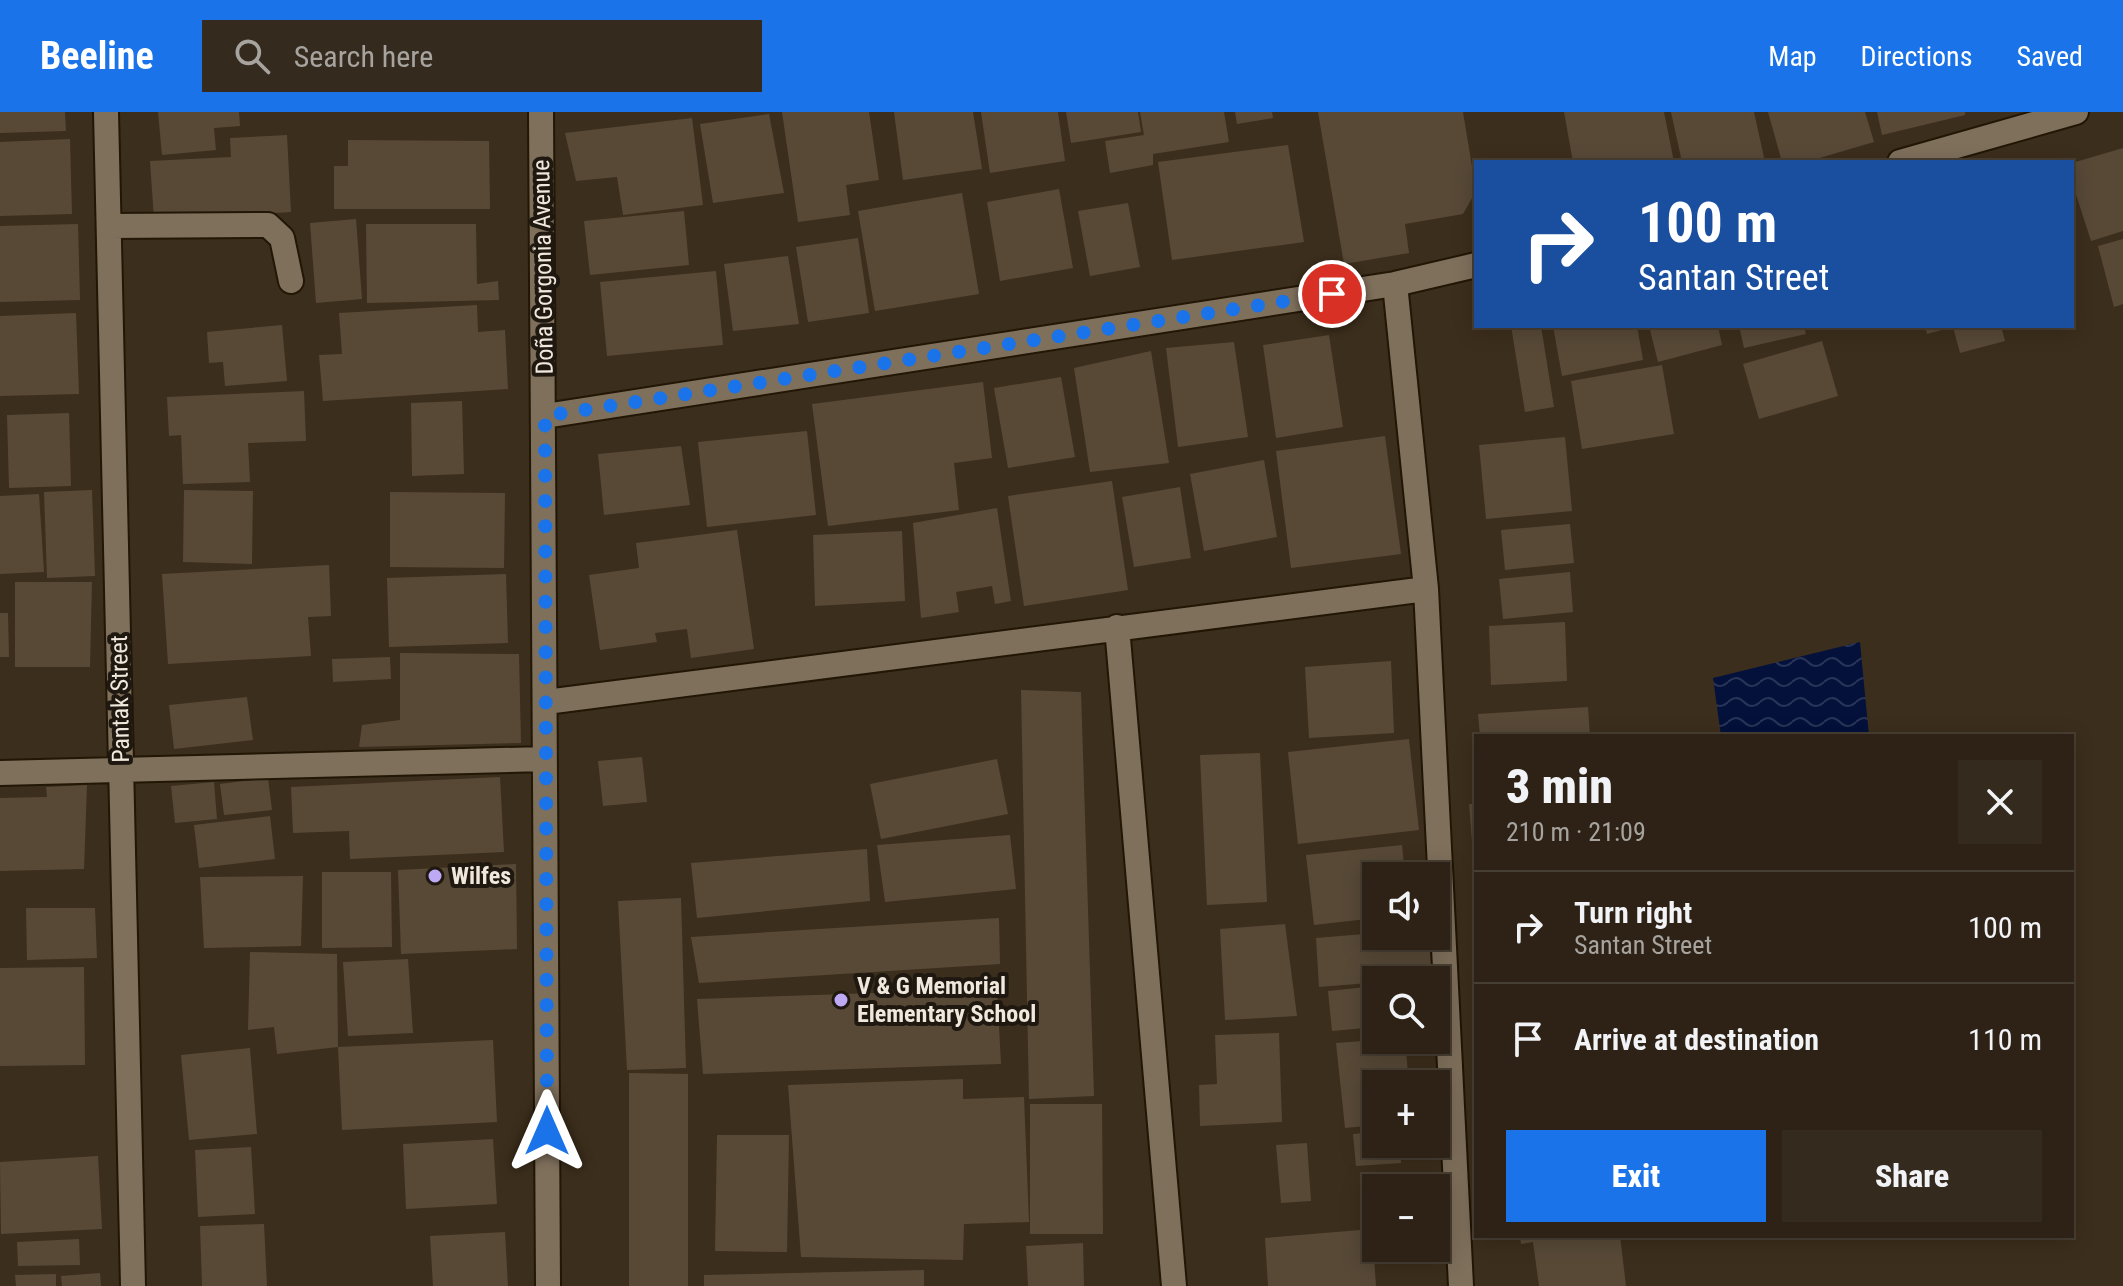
<!DOCTYPE html>
<meta charset="utf-8">
<style>
body{margin:0;font-family:"Roboto Condensed",sans-serif;background:#352a1e;color:#f1f3f6;height:100vh;display:flex;flex-direction:column;font-size:30px;white-space:nowrap}
*{box-sizing:border-box;margin:0}
p{font-size:26px;color:#a7a4a0}
.icon{flex:none;width:44px;height:44px;fill:none;stroke:currentColor;stroke-width:2;stroke-linecap:round;stroke-linejoin:round}
.map{position:relative;flex:1;overflow:hidden}
.panel{position:absolute;left:1474px;top:622px;width:600px;height:504px;display:flex;flex-direction:column;background:#2d2215;border-radius:0px;box-shadow:0 4px 20px #0003,0 0 0 2px #483f34}
.panel>*{flex:none}
.top-card{position:absolute;left:1474px;top:48px;width:600px;height:168px;border-radius:0px;box-shadow:0 4px 20px #0003,0 0 0 2px #483f34;background:#1a4fa0;color:#fff;overflow:hidden}
.controls{position:absolute;left:1362px;top:750px;display:grid;gap:16px}
.controls a{display:grid;place-items:center;width:88px;height:88px;border-radius:0px;background:#2d2215;box-shadow:0 4px 20px #0003,0 0 0 2px #483f34;font-size:40px}
.pin{position:absolute;display:grid;place-items:center;width:68px;height:68px;color:#fff;margin:-34px;border:4px solid #fff;border-radius:50%;box-shadow:0 2px 8px #0007}
.me{position:absolute;width:88px;margin:-44px;rotate:0deg;stroke-linejoin:round;filter:drop-shadow(0 0 6px #0008)}
.turn{display:flex;align-items:center;gap:28px;height:168px;padding:0 32px;font-size:36px}
.turn .icon{width:104px;height:104px;stroke-width:2.5}
.turn b{display:block;font-size:56px;line-height:68px}
.round{display:grid;place-items:center;flex:none;width:84px;height:84px;border-radius:0px;background:#352a1e}
.headline{display:flex;align-items:center;justify-content:space-between;height:136px;padding:0 32px}
h1{font-size:48px;font-weight:800;line-height:60px}
.action{display:flex;gap:16px;margin-top:auto;padding:16px 32px}
.action a{flex:1;height:92px;border-radius:0px;background:#1a73e8;color:#fff;font-size:32px;font-weight:800;line-height:92px;text-align:center}
.action a+a{background:#352a1e;color:#f1f3f6}
ul{padding:0;list-style:none}
li{display:flex;align-items:center;gap:24px;height:112px;padding:0 32px;border-top:2px solid #483f34}
li div{flex:1}
li b{display:block;font-size:30px}
li em{font-style:normal}
header{display:flex;align-items:center;gap:48px;box-sizing:border-box;height:112px;padding:0 40px;background:#1a73e8;color:#fff}
header strong{font-size:38px}
nav{display:flex;gap:44px;margin-inline-start:auto;font-size:28px}
.search{width:560px;height:72px;background:#352a1e;display:flex;align-items:center;gap:20px;box-sizing:border-box;padding:0 28px;border-radius:0px;color:#a7a4a0;font-size:30px}
.map>svg:first-child{display:block}
.water{fill:url(#water-waves)}
.building{fill:#584937}
.lines{fill:none;stroke-linecap:round;stroke-linejoin:round}
.minor-casing{stroke:#221605;stroke-width:28}
.minor{stroke:#7f705c;stroke-width:24}
.route{stroke:#1a73e8;stroke-width:14;stroke-dasharray:0 25.2}
.poi-dot{fill:#bea9f5;stroke:#1e1810;stroke-width:3}
.labels{text-anchor:middle;stroke-width:8;stroke-linejoin:round;paint-order:stroke}
.street-label{font-size:24px;fill:#f1e8dd;stroke:#1e1810}
.poi-label{font-size:24px;font-weight:bold;fill:#f1e8dd;stroke:#1e1810;text-anchor:start}
</style>
<header>
<strong>Beeline</strong>
<div class="search"><svg class="icon" aria-label="search" viewBox="0 0 24 24"><circle cx="10" cy="10" r="6"/><path d="M15 15l6 6"/></svg>Search here</div>
<nav><a>Map</a><a>Directions</a><a>Saved</a></nav>
</header>
<div class="map">
<svg width="2123" height="1174" viewBox="0 0 2123 1174">
<defs>
<pattern id="water-waves" width="16" height="10" patternUnits="userSpaceOnUse" patternTransform="scale(2)"><rect width="16" height="10" fill="#03113b"/><path d="M0 5q4-4 8 0t8 0" fill="none" stroke="#283457"/></pattern>
</defs>
<rect width="100%" height="100%" fill="#3c2e1c"/>
<!-- water -->
<path class="water" d="M1860,530L1869,624H1721L1713,566Z"/>
<!-- building -->
<path class="building" d="M0,0H65L66,19L0,21Z
M158,0H239L240,14L214,16L216,38L162,43Z
M782,0H869L879,68L846,73L850,103L798,110Z
M894,0H973L982,57L903,68Z
M981,0H1058L1065,49L990,61Z
M1066,0H1138L1141,20L1071,31Z
M1140,0H1224L1229,30L1153,42V53L1110,61L1105,29L1144,23Z
M1235,0H1272L1273,6L1237,12Z
M1318,0H1463L1476,79L1463,102L1405,112L1409,141L1344,152Z
M1564,0H1664L1674,50H1573Z
M1671,0H1754L1765,50H1682Z
M1768,0H1865L1874,30L1806,50H1782Z
M1877,0H1965V3L1882,23Z
M769,2L784,81L713,91L700,12Z
M692,6L703,93L623,103L617,65L576,69L565,21Z
M287,23L291,100L154,108L150,49L231,45L230,26Z
M70,27L72,102L0,104V30Z
M348,28L489,29L490,97H334V54H348Z
M1288,33L1304,130L1172,148L1158,50Z
M2123,36V119L2091,129L2072,70V51Z
M1059,77L1073,156L1000,169L987,90Z
M962,81L979,182L875,199L858,99Z
M1128,91L1140,155L1090,164L1078,99Z
M684,99L689,153L590,163L584,109Z
M356,107L362,187L316,191L310,111Z
M78,112L80,188L0,190V114Z
M366,112H476L477,172L498,169L499,188L367,191Z
M858,126L869,201L808,210L796,135Z
M2123,127V192L2114,195L2098,134Z
M788,144L799,212L733,219L724,152Z
M716,159L723,233L607,244L600,170Z
M477,193L478,220L505,218L508,277L323,289L319,243L342,242L339,201Z
M76,201L79,282L0,284V204Z
M282,213L287,269L225,274L223,250L209,251L207,220Z
M1511,214H1541L1554,295L1525,300Z
M1553,214H1637L1643,248L1562,264Z
M1649,214H1718L1722,233L1658,250Z
M1739,214H1804L1806,222L1744,236Z
M1925,214H2001L2005,229L1960,241L1953,215L1927,222Z
M1329,223L1343,315L1276,326L1263,233Z
M1822,229L1838,284L1759,307L1743,252Z
M1234,230L1248,325L1178,335L1166,236Z
M1151,239L1169,351L1090,360L1074,256Z
M1662,253L1674,322L1582,337L1571,269Z
M1061,265L1075,345L1008,356L994,276Z
M983,270L992,346L954,351L959,398L828,414L812,292Z
M304,279L306,329L248,331L250,370L183,372L181,323L169,324L167,285Z
M462,289L464,362L412,364L411,291Z
M69,301L71,374L9,376L7,303Z
M807,319L816,403L707,415L698,330Z
M1385,324L1401,442L1291,456L1276,339Z
M1565,325L1572,399L1486,407L1479,333Z
M681,334L690,393L604,403L598,342Z
M1264,348L1277,425L1204,439L1190,362Z
M1112,369L1128,478L1024,494L1008,384Z
M1180,375L1191,446L1134,455L1122,385Z
M92,378L95,464L47,466L44,380Z
M184,378L253,379L252,452L183,450Z
M390,380L505,381L504,456L390,455Z
M39,382L44,460L0,462V384Z
M997,396L1011,489L995,492L992,474L956,480L959,500L921,506L913,411Z
M1570,412L1574,451L1505,458L1501,418Z
M737,418L754,537L691,546L687,517L655,521L657,530L600,538L589,463L639,456L636,431Z
M902,419L905,489L815,494L813,423Z
M329,453L331,504L308,505L311,544L168,552L162,462Z
M1570,460L1573,500L1503,507L1499,467Z
M506,462L508,531L389,535L387,466Z
M15,470H92L90,555H15Z
M0,501H8L9,545H0Z
M1565,510L1567,569L1491,573L1489,514Z
M400,541L519,542L521,631L359,635L362,613L400,608Z
M390,545L391,567L333,570L332,547Z
M1391,549L1394,621L1309,626L1305,555Z
M1021,578L1081,580L1094,984L1029,987Z
M247,585L253,628L174,637L169,593Z
M1588,595L1590,624H1480L1478,602Z
M1409,627L1419,718L1298,732L1288,640Z
M1260,641L1267,790L1207,793L1200,643Z
M642,645L647,690L603,694L598,649Z
M997,647L1008,702L881,727L870,672Z
M500,665L504,740L350,747L349,719L293,721L291,675Z
M268,666L272,698L224,703L220,672Z
M214,670L217,707L175,711L171,674Z
M87,673L84,757L0,759V686L47,685L46,675Z
M1469,692H1476V755H1474Z
M270,704L275,747L199,756L194,713Z
M1010,723L1016,777L885,790L877,733Z
M1402,733L1405,764H1376V806L1314,813L1306,743Z
M867,737L870,789L697,806L691,751Z
M516,752L517,837L401,842L398,758Z
M322,760H391L392,835L322,836Z
M303,764L301,834L204,836L200,765Z
M681,786L686,956L627,958L618,789Z
M26,796H95L97,846L27,848Z
M999,806L1000,852L699,871L691,825Z
M1285,812L1297,904L1225,908L1220,817Z
M1376,821V824H1429L1432,866L1319,875L1316,826Z
M250,840L337,842L338,935L277,942L274,915L248,918Z
M408,847L413,921L348,924L343,850Z
M84,855L85,953L0,954V856Z
M1376,874V915L1332,919L1328,879Z
M997,877L1001,952L703,962L697,887Z
M1279,921L1282,1010L1200,1014L1199,973L1217,972L1215,923Z
M493,928L497,1010L342,1018L338,935Z
M1376,928H1405L1409,972H1376V1013L1345,1016L1336,931Z
M250,936L257,1022L189,1028L181,943Z
M629,961L688,962V1174H629Z
M963,967V987L1024,985L1029,1110L964,1112L963,1148L801,1145L788,973Z
M1030,992H1102L1103,1122H1030Z
M1376,1020V1032H1400L1401,1051L1356,1054L1353,1022Z
M717,1023H789L787,1140L715,1139Z
M493,1027L497,1092L406,1097L403,1032Z
M1307,1031L1311,1089L1281,1091L1276,1033Z
M251,1035L255,1102L198,1105L195,1038Z
M98,1044L102,1117L1,1122L0,1050Z
M264,1112L267,1174H202L200,1114Z
M1372,1117L1376,1174H1268L1265,1126Z
M505,1120L508,1174H433L430,1124Z
M1520,1124H1620L1626,1174H1539L1533,1130L1521,1132Z
M79,1127L80,1153L18,1154L17,1130Z
M1083,1131L1084,1174H1028L1026,1134Z
M924,1158V1174H704V1163Z
M100,1161L101,1174H62L61,1164Z
M56,1162V1174H16L15,1163Z"/>
<g class="lines">
<!-- minor casing -->
<g class="minor-casing">
<path id="minor" d="M106,0L133,1174
M541,0L548,1174
M1900,50L2076,0
M109,114L268,113L282,126L291,169
M1395,172L1426,477L1461,1174
M545,304L1395,172L1476,153
M1117,515L1174,1174
M546,590L1426,477
M0,661L544,647"/>
</g>
<!-- minor -->
<use href="#minor" class="minor"/>
</g>
<g class="lines">
<!-- route -->
<path class="route" d="M547,1019L545,304L1332,182"/>
</g>
<!-- markers -->
<g class="poi-dot">
<circle cx="435" cy="764" r="8"/>
<circle cx="841" cy="888" r="8"/>
</g>
<g class="labels">
<!-- street labels -->
<g class="street-label">
<text transform="translate(543 155) rotate(-91)" y="8">Doña Gorgonia Avenue</text>
<text transform="translate(120 587) rotate(-91)" y="8">Pantak Street</text>
</g>
<!-- poi labels -->
<g class="poi-label">
<text x="451" y="772">Wilfes</text>
<text x="857" y="882">V &amp; G Memorial<tspan x="857" dy="28">Elementary School</tspan></text>
</g>
</g>
</svg>
<div class="controls">
<a><svg class="icon" aria-label="sound" viewBox="0 0 24 24"><path d="M4 9h4l5-4v14l-5-4H4zM17 9q2 3 0 6"/></svg></a>
<a><svg class="icon" aria-label="search" viewBox="0 0 24 24"><circle cx="10" cy="10" r="6"/><path d="M15 15l6 6"/></svg></a>
<a>+</a>
<a>−</a>
</div>
<div class="pin" style="left:1332px;top:182px;background:#d93025"><svg class="icon" aria-label="arrive" viewBox="0 0 24 24"><path d="M6 21V4h12l-3 4 3 4H6"/></svg></div>
<svg class="me" style="left:547px;top:1019px" viewBox="-20 -20 40 40"><path d="M0-17L14 15 0 8-14 15z" fill="#1a73e8" stroke="#fff" stroke-width="4"/></svg>
<div class="top-card">
<div class="turn"><svg class="icon" aria-label="right" viewBox="0 0 24 24"><path d="M7 20v-9h11M14 6l5 5-5 5"/></svg><div><b>100 m</b>Santan Street</div></div>
</div>
<section class="panel">
<div class="headline"><div><h1>3 min</h1><p>210 m · 21:09</p></div><a class="round"><svg class="icon" aria-label="close" viewBox="0 0 24 24"><path d="M6 6l12 12M18 6L6 18"/></svg></a></div>
<ul>
<li><svg class="icon" aria-label="right" viewBox="0 0 24 24"><path d="M7 20v-9h11M14 6l5 5-5 5"/></svg><div><b>Turn right</b><p>Santan Street</p></div><em>100 m</em></li>
<li><svg class="icon" aria-label="arrive" viewBox="0 0 24 24"><path d="M6 21V4h12l-3 4 3 4H6"/></svg><div><b>Arrive at destination</b></div><em>110 m</em></li>
</ul>
<div class="action"><a>Exit</a><a>Share</a></div>
</section>
</div>
